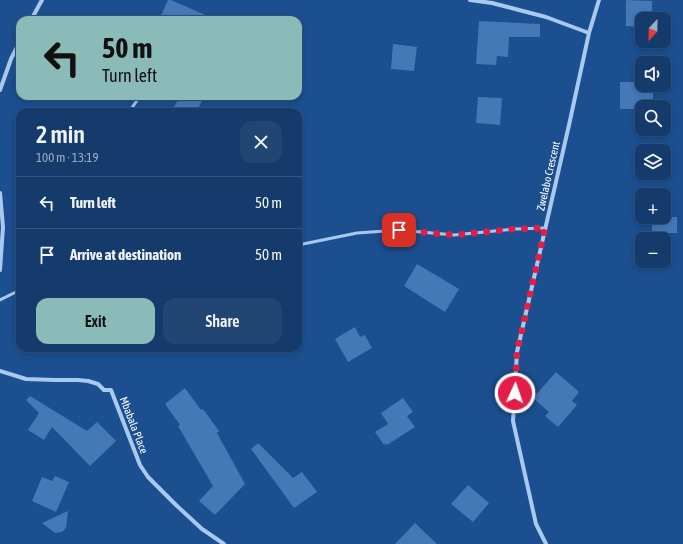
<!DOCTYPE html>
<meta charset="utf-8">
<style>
body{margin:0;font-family:"Asap Condensed",sans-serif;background:#214673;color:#f1f3f6;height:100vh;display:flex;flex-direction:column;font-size:15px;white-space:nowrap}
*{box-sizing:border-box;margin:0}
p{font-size:13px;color:#9dadc1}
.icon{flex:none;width:22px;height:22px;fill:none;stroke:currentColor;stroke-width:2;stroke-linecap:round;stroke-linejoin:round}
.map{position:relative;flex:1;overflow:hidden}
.panel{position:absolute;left:16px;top:108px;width:286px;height:244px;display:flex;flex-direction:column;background:#143b6b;border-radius:12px;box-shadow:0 2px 6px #0003,0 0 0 1px #33557e}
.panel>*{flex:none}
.top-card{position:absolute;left:16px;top:16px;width:286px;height:84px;border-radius:12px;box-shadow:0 2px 6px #0003,0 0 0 1px #33557e;background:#8bbbb9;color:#111;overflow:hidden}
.needle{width:26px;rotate:202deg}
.fabs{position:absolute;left:635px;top:12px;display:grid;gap:8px}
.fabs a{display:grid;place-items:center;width:36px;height:36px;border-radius:8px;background:#143b6b;box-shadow:0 2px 6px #0003,0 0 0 1px #33557e;font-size:20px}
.pin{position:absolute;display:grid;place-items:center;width:34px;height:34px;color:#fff;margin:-17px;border-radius:8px;box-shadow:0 2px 6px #0006}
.me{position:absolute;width:44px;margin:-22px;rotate:3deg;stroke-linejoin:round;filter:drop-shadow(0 0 3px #0008)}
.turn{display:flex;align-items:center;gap:14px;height:84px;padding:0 20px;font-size:18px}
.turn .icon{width:52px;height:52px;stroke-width:2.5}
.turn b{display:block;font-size:28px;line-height:34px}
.round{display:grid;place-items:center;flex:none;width:42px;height:42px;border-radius:12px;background:#214673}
.head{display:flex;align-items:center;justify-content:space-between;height:68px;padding:0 20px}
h1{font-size:24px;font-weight:600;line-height:30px}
.cta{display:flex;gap:8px;margin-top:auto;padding:8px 20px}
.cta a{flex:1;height:46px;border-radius:12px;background:#8bbbb9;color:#111;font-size:16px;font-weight:600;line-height:46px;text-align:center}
.cta a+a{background:#214673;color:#f1f3f6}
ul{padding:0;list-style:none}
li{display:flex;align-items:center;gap:12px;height:52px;padding:0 20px;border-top:1px solid #33557e}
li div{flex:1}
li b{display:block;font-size:15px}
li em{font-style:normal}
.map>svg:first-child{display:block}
.building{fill:#4478b7}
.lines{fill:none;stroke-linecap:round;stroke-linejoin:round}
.lane{stroke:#a9c9ee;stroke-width:3}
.street{stroke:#a9c9ee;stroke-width:4}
.route{stroke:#e11d48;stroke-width:7;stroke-dasharray:0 12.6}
.labels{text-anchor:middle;stroke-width:3.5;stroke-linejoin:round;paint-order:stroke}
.street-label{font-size:11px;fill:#fff;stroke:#1b4f8f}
</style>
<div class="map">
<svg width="683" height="544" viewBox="0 0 683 544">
<rect width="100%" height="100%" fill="#1b4f8f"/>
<!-- building -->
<path class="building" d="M168,0H171L217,20H159Z
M626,0L652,1V19H642V27L626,26Z
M479,21L540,24V37H509L508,57L497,56L496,65L476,64Z
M393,44L417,47L414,71L391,69Z
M620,82H642V85H653V107H642V109H620Z
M180,96H205L196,112H171Z
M478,97L502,98L500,125L476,123Z
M652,217H677V233H652Z
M417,264L459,289L445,312L404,286Z
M355,327L360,337L365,335L372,348L348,362L335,339Z
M556,372L579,392L572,401L577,405L558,427L545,416L549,412L533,398Z
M185,388L201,410L203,409L219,431L217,433L245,484L215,515L199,501L213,486L178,426L180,425L165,404Z
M30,396L87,431L97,422L116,441L90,466L52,427L44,440L28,430L39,413L26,400Z
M403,398L413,412L407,416L415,427L387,445L386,443L384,445L375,432L388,424L381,413Z
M258,443L293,478L302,472L317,492L294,508L251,449Z
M55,476L69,482L56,512L32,501L42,477L52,481Z
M468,485L489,503L473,522L451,504Z
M68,511L66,528L62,532L55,533L42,523Z
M415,523L437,544H395Z"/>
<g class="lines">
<!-- lane -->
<path class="lane" d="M229,20L232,17
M129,112L140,96
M298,245L357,233L399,230L454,235L515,229L545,228
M0,300L20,290"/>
<!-- street -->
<path class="street" d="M470,0L492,3L546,17L589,33
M31,20L42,0
M0,90L11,59L20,41
M0,193L3,227L0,270
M0,371L26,379L55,380H78L88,381L98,384L104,390H111L140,465L148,477L176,505L202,529L224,544
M546,544L536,524L513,421L517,352L569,125L589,33L599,0"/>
</g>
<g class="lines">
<!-- route -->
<path class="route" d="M399,230L454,235L515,229L545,228L517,352L515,393"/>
</g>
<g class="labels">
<!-- street labels -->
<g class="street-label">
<text transform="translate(548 176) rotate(-77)" y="4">Zwelabo Crescent</text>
<text transform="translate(134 425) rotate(69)" y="4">Mbabala Place</text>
</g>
</g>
</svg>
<div class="fabs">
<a><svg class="needle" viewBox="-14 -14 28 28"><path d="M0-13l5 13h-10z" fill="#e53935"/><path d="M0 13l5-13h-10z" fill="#9dadc1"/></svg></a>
<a><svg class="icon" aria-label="sound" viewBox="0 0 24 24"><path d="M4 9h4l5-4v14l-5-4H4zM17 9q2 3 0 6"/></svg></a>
<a><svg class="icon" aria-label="search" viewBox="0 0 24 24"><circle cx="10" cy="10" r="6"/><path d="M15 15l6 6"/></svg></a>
<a><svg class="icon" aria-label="layers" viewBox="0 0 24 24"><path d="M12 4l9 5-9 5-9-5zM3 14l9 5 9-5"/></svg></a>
<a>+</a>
<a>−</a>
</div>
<div class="pin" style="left:399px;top:230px;background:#d93025"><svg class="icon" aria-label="arrive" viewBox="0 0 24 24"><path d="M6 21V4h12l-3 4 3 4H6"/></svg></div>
<svg class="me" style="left:515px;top:393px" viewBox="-20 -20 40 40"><circle r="17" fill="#e11d48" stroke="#fff" stroke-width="3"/><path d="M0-11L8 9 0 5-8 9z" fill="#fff"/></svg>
<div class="top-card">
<div class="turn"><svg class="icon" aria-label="left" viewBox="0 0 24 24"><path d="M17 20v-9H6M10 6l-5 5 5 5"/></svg><div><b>50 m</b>Turn left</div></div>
</div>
<section class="panel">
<div class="head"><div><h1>2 min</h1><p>100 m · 13:19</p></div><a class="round"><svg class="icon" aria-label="close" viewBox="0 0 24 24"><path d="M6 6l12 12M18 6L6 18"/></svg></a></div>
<ul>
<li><svg class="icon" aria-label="left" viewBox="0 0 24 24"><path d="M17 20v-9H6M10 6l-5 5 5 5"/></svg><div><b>Turn left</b></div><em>50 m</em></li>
<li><svg class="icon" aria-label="arrive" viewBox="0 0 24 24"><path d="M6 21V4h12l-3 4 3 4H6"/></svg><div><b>Arrive at destination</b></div><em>50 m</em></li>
</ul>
<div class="cta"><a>Exit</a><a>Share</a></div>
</section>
</div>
